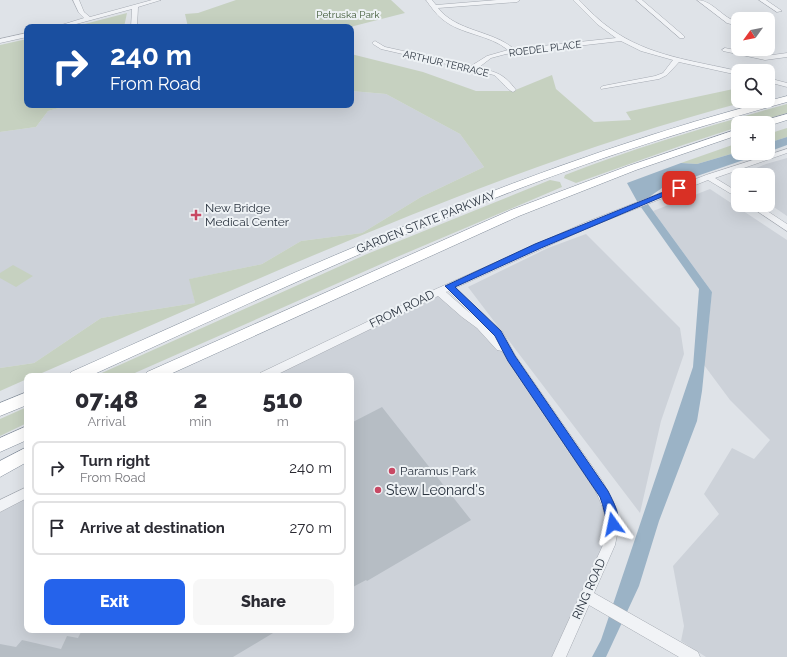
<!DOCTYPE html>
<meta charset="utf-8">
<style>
body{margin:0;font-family:Raleway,sans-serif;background:#f7f7f7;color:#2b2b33;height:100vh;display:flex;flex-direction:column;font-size:15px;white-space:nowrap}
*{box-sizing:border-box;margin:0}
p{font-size:13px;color:#7c7c81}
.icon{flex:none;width:22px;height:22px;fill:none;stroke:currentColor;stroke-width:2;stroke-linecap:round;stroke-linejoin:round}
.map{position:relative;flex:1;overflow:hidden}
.details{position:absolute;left:24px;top:373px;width:330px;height:260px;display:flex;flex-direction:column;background:#fff;border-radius:8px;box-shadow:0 4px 16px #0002}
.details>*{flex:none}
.top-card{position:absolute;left:24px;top:24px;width:330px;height:84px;border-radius:8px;box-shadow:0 4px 16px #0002;background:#1a4fa0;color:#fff;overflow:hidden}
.needle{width:26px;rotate:237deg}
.tools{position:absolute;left:731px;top:12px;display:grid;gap:8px}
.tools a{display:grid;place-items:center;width:44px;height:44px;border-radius:8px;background:#fff;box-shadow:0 4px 16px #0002;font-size:20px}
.pin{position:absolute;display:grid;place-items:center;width:34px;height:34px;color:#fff;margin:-17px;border-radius:8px;box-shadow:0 2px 6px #0006}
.me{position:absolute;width:44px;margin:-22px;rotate:348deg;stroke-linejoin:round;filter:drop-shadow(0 0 3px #0008)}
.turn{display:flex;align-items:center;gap:14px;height:84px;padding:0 20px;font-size:18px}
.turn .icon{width:52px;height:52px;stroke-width:2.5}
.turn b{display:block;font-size:28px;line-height:34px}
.eta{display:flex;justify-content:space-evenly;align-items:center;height:68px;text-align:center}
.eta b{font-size:24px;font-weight:800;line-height:28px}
.cta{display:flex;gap:8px;margin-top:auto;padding:8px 20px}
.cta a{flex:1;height:46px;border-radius:8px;background:#2563eb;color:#fff;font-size:16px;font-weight:800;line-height:46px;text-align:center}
.cta a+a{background:#f7f7f7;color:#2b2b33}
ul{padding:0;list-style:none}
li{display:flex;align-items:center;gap:12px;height:54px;margin:0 8px 6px;padding:0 12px;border:2px solid #e1e1e2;border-radius:8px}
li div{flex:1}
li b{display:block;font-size:15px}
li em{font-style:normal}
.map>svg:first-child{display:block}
.built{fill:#cdd2d9}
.green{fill:#c6d1c0}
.water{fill:#9bb3c6}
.building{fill:#b6bdc4}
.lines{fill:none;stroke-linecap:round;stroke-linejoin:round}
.minor-casing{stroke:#a5aab2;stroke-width:1}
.highway-casing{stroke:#87919e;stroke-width:1}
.minor{fill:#f1f3f6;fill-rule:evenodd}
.highway{fill:#fff;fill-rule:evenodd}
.route{fill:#2563eb;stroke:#184099}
.poi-dot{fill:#c84964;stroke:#eef2f5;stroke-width:1.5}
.labels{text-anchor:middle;stroke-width:4;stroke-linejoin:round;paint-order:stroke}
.far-park-label{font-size:10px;fill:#3f5936;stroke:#eef2f5}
.far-street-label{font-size:10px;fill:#29323e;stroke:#eef2f5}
.poi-label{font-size:12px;fill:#29323e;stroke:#eef2f5;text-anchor:start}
.street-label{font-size:12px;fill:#29323e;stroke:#eef2f5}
.near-poi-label{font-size:14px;fill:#29323e;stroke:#eef2f5;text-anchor:start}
</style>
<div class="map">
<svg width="787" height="657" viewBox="0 0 787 657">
<rect width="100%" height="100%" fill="#dfe3e8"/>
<!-- built -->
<path class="built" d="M351,91L386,94L460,134L484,167L421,197L362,233L301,241L262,264L190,279L195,303L101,318L34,363L0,368V132L36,127L48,111L70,105H351Z
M787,158V216L768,203V175H740L766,164Z
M710,189L787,240V657H706L681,641L684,626L673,566L719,514L704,494L732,448L754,459L770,440L730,400L704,365L712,292L653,211Z
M586,234L680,328L684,354L661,421L640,513L468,287L548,248Z
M439,291L511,358L599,486L613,525L559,657H0V506L27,492V630H351V376H264Z"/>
<!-- green -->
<path class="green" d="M236,0H391L405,13L350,27H188L185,14L198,13Z
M127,13L124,27H73Z
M27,39V105H70L48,111L36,127L0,132V45Z
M351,54L423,72L476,91H513L552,75L556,89L594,122L631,120L626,112L738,88V101H748C501,166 269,275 35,376H27V379L0,391V368L34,363L101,318L195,303L189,279L262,264L301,241L362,233L421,197L484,167L460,134L386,94L351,91Z
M787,104V113L752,123H738V127L683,145L576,183L564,178L565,175C637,147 712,125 787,104Z
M787,128V137L768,143V134Z
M738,143V152L697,164L681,163Z
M550,180L560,182L562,187L397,257L128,376H95L367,254Z
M13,265L33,276L16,287L0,278V273Z
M27,407V423L0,436V419Z"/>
<!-- water -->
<path class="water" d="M787,137V145L768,152V143Z
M738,152L764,153L662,188L645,200L712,292L702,391L697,421L659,521L639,586L606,657H592L601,640L693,367L699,289L638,203L627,183L681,163L697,164Z"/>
<!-- building -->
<path class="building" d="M382,407L471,520L367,581L366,580L351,588V423Z
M82,630H278L233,657H0V644L16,647L22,640L61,649L67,636L78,638Z"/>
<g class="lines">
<!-- minor casing -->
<g class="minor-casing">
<path id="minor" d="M73,0H79L84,12L90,17L152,0H161L138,7L137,27H131L132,9L65,27H55L84,18L79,13Z
M426,0H432L436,5L497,0H520L517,2L438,8C457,32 492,30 514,49L616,38L597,24L573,0H579C589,10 599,21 611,29C648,56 695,61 738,71V75L679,62L667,75L659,79L601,89L600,88L603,86L655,76L663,73L673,60L641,51L621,41L506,54L491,58L478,68C497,72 504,74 516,90L513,92C506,89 501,80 494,75L381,49L373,44L372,43L375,41L385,47L471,66L487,56L508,50C489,34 461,35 442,19C436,14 431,7 426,0Z
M636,0H642L684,36V38H680Z
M697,0C713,0 723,19 738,22V26L727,23Z
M759,0H766L782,11L777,12Z
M27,33V37L0,43V39Z
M725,48L765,56L787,53V57L765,60L723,51L722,50Z
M768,78L787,83V87L768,82Z
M787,149V153L715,178L738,192V198L708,180L590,227L455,288L502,331L515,355L603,482L617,510L619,525L615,545L594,593L698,652L700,657H679L589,605L566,657H552L603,545C608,519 606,513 595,490L502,351L497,350L477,328L462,317L438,296L274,376H259L260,373L436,289L584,223L706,175ZM448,291L472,315L446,292Z
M748,205H758L787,224V231Z
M27,487V498L0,512V500Z"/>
</g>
<!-- highway casing -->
<g class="highway-casing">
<path id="highway" d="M787,96V102C696,127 607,155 518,189C373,245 232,311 90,376H69L71,372C304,268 538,159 787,96Z
M787,114V120L768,126V123H761L762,121Z
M738,129V135L636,170L519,216L166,376H145L147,372L511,210L628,166Z
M27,392V405L0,416V403Z
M27,426V440L0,452V438Z
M27,447V462L0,477V461Z"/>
</g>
<!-- minor -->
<use href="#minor" class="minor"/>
<!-- highway -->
<use href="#highway" class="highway"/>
</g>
<!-- route -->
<path class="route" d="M676,187L683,188L541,248L455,287L501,331L515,356L608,491C613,501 622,517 617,528L613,530L609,528C605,518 604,507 600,497L508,361L495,336L445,286L535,244Z"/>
<!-- markers -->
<g class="poi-dot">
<path d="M194 209h4v4h4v4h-4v4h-4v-4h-4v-4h4z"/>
<circle cx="392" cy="471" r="4"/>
<circle cx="378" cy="490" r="4"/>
</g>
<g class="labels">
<!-- far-park labels -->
<g class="far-park-label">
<text x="348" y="18">Petruska Park</text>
</g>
<!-- far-street labels -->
<g class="far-street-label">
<text transform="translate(545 48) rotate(-7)" y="4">ROEDEL PLACE</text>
<text transform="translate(446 63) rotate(13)" y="4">ARTHUR TERRACE</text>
</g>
<!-- poi labels -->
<g class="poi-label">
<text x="205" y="212">New Bridge<tspan x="205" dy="14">Medical Center</tspan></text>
<text x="400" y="475">Paramus Park</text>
</g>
<!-- street labels -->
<g class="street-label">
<text transform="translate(426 222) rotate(-22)" y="4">GARDEN STATE PARKWAY</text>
<text transform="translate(402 309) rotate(-26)" y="4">FROM ROAD</text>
<text transform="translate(589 589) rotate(-66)" y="4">RING ROAD</text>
</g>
<!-- near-poi labels -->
<g class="near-poi-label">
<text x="386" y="495">Stew Leonard's</text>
</g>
</g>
</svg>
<div class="tools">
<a><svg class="needle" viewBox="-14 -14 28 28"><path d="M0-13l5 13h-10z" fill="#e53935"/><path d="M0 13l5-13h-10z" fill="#7c7c81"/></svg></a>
<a><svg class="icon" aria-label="search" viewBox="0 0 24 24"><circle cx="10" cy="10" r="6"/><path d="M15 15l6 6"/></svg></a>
<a>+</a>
<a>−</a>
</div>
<div class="pin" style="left:679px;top:188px;background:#d93025"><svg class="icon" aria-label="arrive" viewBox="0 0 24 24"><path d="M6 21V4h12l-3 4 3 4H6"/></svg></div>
<svg class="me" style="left:613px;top:524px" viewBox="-20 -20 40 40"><path d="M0-17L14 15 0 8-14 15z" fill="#2563eb" stroke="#fff" stroke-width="4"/></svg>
<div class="top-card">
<div class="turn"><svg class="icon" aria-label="right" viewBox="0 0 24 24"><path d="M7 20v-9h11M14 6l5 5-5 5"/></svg><div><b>240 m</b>From Road</div></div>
</div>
<section class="details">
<div class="eta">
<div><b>07:48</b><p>Arrival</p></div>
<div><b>2</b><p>min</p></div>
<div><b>510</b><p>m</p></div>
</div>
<ul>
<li><svg class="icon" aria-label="right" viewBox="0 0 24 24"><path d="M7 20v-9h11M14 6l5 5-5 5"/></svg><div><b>Turn right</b><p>From Road</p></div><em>240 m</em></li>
<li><svg class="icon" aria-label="arrive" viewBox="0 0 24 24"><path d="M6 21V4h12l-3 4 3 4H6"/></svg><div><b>Arrive at destination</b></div><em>270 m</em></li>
</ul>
<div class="cta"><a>Exit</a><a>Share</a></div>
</section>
</div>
